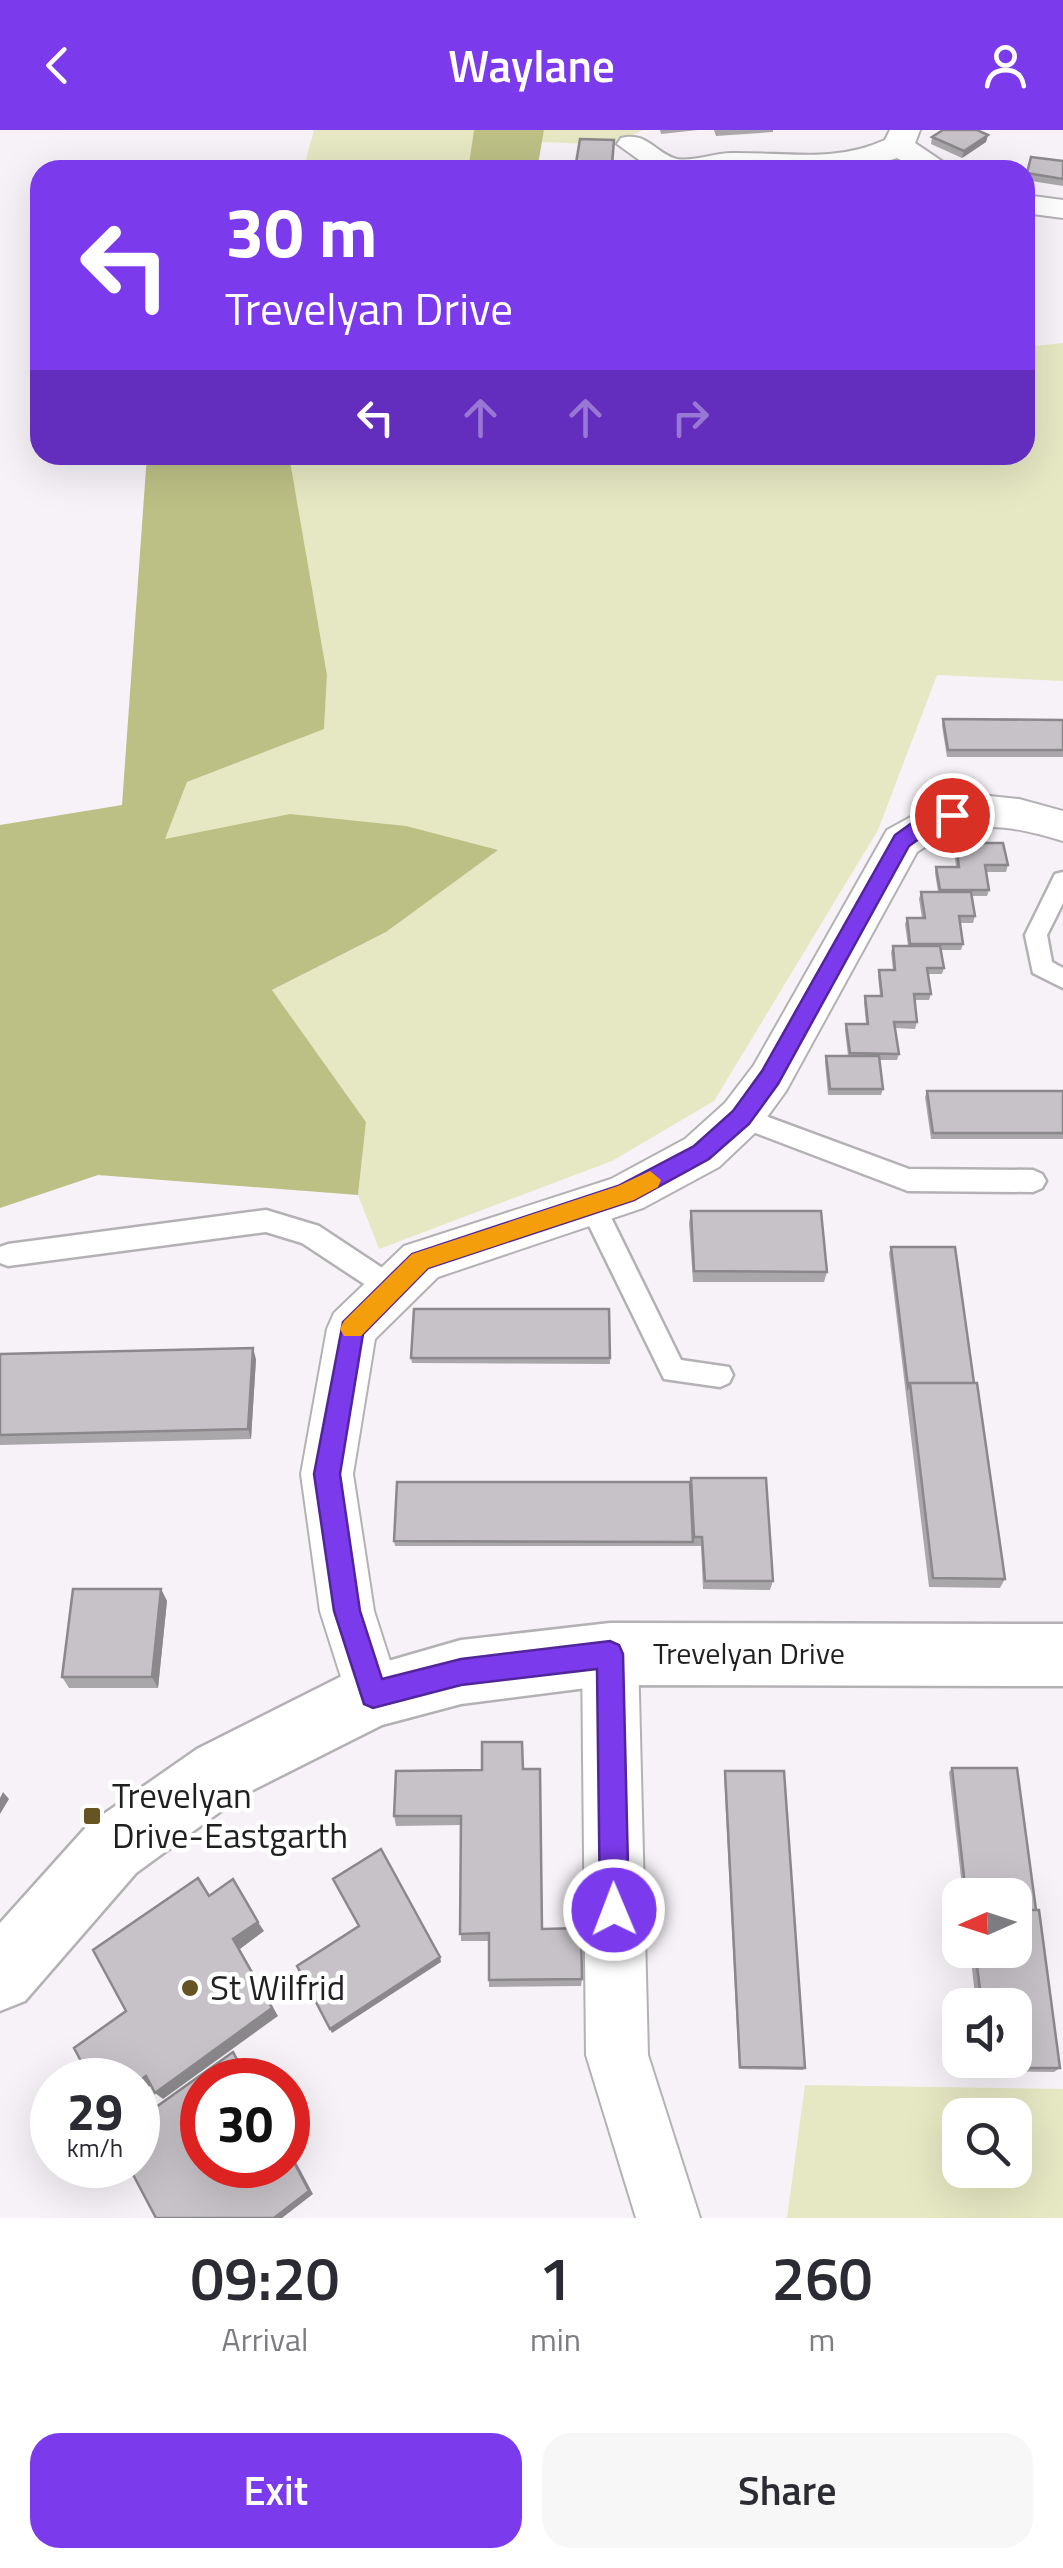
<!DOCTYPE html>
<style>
body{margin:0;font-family:"Titillium Web",sans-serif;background:#f7f7f7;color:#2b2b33;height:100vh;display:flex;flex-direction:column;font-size:38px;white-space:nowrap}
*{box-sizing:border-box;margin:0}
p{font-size:32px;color:#7c7c81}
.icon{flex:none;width:55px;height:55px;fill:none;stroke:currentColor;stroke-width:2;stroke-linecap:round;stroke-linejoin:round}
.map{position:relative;height:2088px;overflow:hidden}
.details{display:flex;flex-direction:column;background:#fff;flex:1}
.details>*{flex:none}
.guide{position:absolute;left:30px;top:30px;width:1005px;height:305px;border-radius:30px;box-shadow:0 10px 40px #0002;background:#7c3aed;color:#fff;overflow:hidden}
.needle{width:65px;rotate:267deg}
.fabs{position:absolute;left:942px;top:1748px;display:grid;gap:20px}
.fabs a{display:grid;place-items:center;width:90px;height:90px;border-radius:20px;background:#fff;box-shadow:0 10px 40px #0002;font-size:50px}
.speed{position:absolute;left:30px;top:1928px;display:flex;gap:20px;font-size:50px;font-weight:700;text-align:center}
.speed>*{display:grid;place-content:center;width:130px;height:130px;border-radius:50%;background:#fff;box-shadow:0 10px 40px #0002;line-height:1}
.speed small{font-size:25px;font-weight:400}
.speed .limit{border:15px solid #d22;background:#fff;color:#111}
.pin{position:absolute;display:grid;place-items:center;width:85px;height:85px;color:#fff;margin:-42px;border:5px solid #fff;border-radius:50%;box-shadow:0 2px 10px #0007}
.me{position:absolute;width:110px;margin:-55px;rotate:359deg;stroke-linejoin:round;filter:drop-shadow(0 0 8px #0008)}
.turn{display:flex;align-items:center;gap:35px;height:210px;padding:0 30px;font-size:45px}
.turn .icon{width:130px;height:130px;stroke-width:2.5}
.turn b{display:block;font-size:70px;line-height:85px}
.lanes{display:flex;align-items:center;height:95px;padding:0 30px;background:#0003;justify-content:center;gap:50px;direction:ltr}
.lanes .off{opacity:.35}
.eta{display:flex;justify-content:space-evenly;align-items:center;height:170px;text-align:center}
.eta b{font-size:60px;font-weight:600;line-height:70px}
.cta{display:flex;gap:20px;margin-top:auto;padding:20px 30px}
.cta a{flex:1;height:115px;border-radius:30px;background:#7c3aed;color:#fff;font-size:40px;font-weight:600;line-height:115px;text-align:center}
.cta a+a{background:#f7f7f7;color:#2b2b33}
header{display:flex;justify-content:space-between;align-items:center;height:130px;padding:0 30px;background:#7c3aed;color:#fff;font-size:45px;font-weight:600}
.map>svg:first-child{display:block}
.green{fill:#e6e8c3;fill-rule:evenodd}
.forest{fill:#bdc085}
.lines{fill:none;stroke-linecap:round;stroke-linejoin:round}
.service-casing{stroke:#b4b1b5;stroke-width:5}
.minor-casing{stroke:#b4b1b5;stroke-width:4}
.tertiary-casing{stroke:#b4b1b5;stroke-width:5}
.service{fill:#fff;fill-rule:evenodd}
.minor{fill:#fff;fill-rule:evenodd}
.tertiary{fill:#fff;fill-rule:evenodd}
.wall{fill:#aaa7ab}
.shaded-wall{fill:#8b888b}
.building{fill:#c6c2c7;stroke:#8b888b;stroke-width:2.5}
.route{fill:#7c3aed;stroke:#51269a;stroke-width:2.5}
.slow{fill:#f59e0b}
.poi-dot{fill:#665422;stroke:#fff;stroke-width:4}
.labels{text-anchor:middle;stroke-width:9;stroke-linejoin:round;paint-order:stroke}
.street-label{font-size:30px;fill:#201f21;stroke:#fff}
.near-poi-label{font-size:35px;fill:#201f21;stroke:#fff;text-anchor:start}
</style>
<header><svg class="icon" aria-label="back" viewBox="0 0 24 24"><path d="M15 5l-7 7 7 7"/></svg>Waylane<svg class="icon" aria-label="person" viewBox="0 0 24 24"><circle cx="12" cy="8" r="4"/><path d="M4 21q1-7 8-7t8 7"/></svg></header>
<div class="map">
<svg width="1063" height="2088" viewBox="0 0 1063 2088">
<rect width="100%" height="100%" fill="#f6f2f7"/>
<!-- green -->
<path class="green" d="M314,0H474L468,40H303Z
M544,0H643L612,15L542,12Z
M1063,213V551L937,545L878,700L714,971L612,1031L379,1119L358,1065L366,992L272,860L386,802L164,710L187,652L324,598L327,545L289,325H1025V217Z
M805,1955L1063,1959V2088H787ZM1015,1985V2040H960V1985Z"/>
<!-- forest -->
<path class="forest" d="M474,0H544L537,40H468Z
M147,325H289L327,545L324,599L187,652L165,709L290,684L406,696L498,720L386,802L272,860L366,992L358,1065L98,1045L0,1078V695L122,675Z"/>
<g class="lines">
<!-- service casing -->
<g class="service-casing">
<path id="service" d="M1063,742V773L1047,805L1052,832L1063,838V858L1033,843L1025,805L1055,744Z
M741,977L909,1039L1033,1040L1042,1044L1046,1051L1042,1058L1033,1062L908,1061L732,994L729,987L732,980Z
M592,1064L601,1067L681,1230L729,1237L733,1245L729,1253L720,1257L664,1249L579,1075L583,1067Z
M266,1080L319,1096L402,1151L406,1159L402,1167L393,1170L384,1167L302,1113L266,1102L8,1136L0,1133V1117L8,1114Z"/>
</g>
<!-- minor casing -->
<g class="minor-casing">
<path id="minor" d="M890,0H920L915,13L955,40H918L897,28L858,40H653L617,14L621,8C647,1 655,23 677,29C691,32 716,23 731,23C785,22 835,33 885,10Z
M1025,65L1063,70V88L1025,83Z
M980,665L1019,669L1063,681V711C1005,694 970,687 917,722L786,961L757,1001L719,1037L643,1078L438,1147L375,1209L353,1344L374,1481L401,1565L393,1585L373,1593L353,1585L320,1481L301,1344L327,1199L334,1183L404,1116L611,1049L685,1009L725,973L754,935L887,700L927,678Z
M610,1497L630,1505L638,1524L648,1925L700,2088H636L586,1925L582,1524L590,1505Z"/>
</g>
<!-- tertiary casing -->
<g class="tertiary-casing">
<path id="tertiary" d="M610,1493L1063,1494V1556L610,1555L461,1574L382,1595L243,1665L136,1743L25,1871L0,1881V1793L88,1695L197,1619L350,1542L461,1510Z"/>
</g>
<!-- service -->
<use href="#service" class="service"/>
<!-- minor -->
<use href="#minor" class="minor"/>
<!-- tertiary -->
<use href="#tertiary" class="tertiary"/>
</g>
<!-- wall -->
<path class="wall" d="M660,0H698L661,4Z
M714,0H773V2L716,6Z
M988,5L986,12L962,28L931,14L932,7Z
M614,24L612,40H576V33Z
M1063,31V56L1025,50L1027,43Z
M943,589L1063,590V627H947L942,596Z
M956,713L1008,735L1006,742H986L989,760L987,766H972L975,786L973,793H960L963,814L961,820H941L944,838L942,844H928L931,864L929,870H914L917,892L915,899L895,898L899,924L897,930H879L883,959L881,965H828L825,932L826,926H848L845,900L846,894H866L864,872L865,866H880L878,846L879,840H893L891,822L893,816H908L905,794L907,788H922L919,769L921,762H938L935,743L936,737H956L954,719Z
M927,961H1063V1009H931L925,967Z
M691,1081L827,1142L824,1152H693L689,1093Z
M891,1117L974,1253L1005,1449L1000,1458L929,1457L889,1123Z
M609,1179L610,1234L412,1233L411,1228Z
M0,1224L256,1229L251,1309L0,1315Z
M691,1348L773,1451L770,1460L703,1459L701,1416H395L394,1411L690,1352Z
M161,1459L167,1471L158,1558H69L62,1547Z
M952,1638L1036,1780L1060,1938L1054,1942L983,1941L982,1930H1015V1875H976L970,1820H1015V1765H963L949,1642Z
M523,1639L542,1799L582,1849L581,1856L489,1857V1811H461V1695L396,1696L394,1686Z
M725,1641L805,1938L803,1940L739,1939L724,1644Z"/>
<!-- shaded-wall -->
<path class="shaded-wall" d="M988,5L986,12L962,28L964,21Z
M253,1218L256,1229L251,1309L248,1299Z
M161,1459L167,1471L158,1558L152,1547Z
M3,1662L9,1669L0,1684V1668Z
M258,1792L264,1801L240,1819L278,1886L163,1969L155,1963L233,1809Z
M440,1827L441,1832L332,1903L330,1899Z
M146,1946L154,1953L138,1965V1952Z
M288,2017L313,2064L282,2088H274Z"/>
<!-- building -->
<path class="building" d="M943,0H977L988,5L964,21L932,7Z
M580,9L614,10L612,35L576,33Z
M1031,27L1063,31V49L1027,43Z
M1025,93L1032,94L1027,111H1025Z
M943,589L1063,590V620H948Z
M956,713H1003L1008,735H985L989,760H940L936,737H959Z
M921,762H971L975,786H959L963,814H910L907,788H925Z
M893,816H940L944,838H927L931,864H914L917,892H894L899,924L850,923L846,894H868L865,866H882L879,840H895Z
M826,926H879L883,959H830Z
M927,961H1063V1003H933Z
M691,1081H821L827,1142L694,1141Z
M891,1117H955L974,1253H910L908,1257Z
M414,1179H609L610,1228H411Z
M253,1218L248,1299L0,1305V1224Z
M910,1253H977L1005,1449L933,1448Z
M691,1348H766L773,1451H705L702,1407H694Z
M397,1352H690L693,1412L394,1411Z
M73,1459H161L152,1547H62Z
M482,1612H522L523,1639H540L542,1799L581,1798L582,1849L489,1850V1803L460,1804L461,1686H394L396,1641L482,1640Z
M952,1638H1017L1036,1780H1015V1765H966Z
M725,1641H784L805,1938L740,1937Z
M381,1719L440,1827L330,1899L297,1836L359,1796L333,1749Z
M198,1748L209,1766L233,1749L258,1792L233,1809L272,1878L155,1963L146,1946L138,1952V1950H91L74,1918L126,1881L93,1820Z
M1015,1780H1039L1060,1938H989L988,1930H1015V1875H982L975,1820H1015Z
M233,1922L248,1950H202V2035H288V2021L309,2061L274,2088H156L128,2035H138V1990Z"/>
<!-- route -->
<path class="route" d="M952,677L960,680V690L937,696L909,716L778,954L749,994L709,1029L634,1070L428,1138L363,1204L340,1344L360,1481L382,1549L461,1529L610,1511L619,1515L623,1524L629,1780L625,1790L614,1795L604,1790L600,1780L597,1539L461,1555L373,1578L364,1574L334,1481L314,1344L343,1192L412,1124L618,1056L694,1016L733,981L762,941L895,705L923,685Z"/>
<!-- slow -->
<path class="slow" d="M650,1041L661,1050L658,1057L634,1070L428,1138L361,1206H344L340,1199L344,1191L412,1124L618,1056Z"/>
<!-- markers -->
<g class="poi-dot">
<rect x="82" y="1676" width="20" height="20" rx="5"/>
<circle cx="190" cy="1858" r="10"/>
</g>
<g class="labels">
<!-- street labels -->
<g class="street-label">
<text x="749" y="1534">Trevelyan Drive</text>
</g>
<!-- near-poi labels -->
<g class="near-poi-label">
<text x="112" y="1678">Trevelyan<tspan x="112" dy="40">Drive-Eastgarth</tspan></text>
<text x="210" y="1870">St Wilfrid</text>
</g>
</g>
</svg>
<div class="fabs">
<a><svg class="needle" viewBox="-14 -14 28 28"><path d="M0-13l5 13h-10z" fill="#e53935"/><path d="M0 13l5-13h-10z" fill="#7c7c81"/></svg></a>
<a><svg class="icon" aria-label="sound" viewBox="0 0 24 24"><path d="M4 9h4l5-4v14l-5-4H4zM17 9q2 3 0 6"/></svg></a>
<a><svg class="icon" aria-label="search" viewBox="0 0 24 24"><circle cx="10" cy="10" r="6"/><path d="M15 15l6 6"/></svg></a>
</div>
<div class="speed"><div>29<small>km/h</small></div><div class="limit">30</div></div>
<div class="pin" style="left:952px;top:685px;background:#d93025"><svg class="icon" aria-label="arrive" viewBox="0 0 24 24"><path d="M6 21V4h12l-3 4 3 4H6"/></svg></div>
<svg class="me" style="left:614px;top:1780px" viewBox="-20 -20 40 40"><circle r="17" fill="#7c3aed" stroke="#fff" stroke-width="3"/><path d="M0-11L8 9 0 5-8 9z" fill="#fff"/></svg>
<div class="guide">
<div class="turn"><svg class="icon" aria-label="left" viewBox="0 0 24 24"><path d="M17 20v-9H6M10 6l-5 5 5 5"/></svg><div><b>30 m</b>Trevelyan Drive</div></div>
<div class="lanes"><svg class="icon" aria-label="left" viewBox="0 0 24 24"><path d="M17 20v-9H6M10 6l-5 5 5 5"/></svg><svg class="icon off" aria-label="ahead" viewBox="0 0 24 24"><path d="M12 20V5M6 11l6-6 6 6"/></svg><svg class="icon off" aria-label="ahead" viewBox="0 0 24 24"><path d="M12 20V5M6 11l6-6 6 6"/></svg><svg class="icon off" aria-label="right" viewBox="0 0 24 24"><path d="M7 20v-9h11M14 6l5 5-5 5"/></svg></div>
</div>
</div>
<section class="details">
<div class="eta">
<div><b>09:20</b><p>Arrival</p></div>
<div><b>1</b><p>min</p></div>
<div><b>260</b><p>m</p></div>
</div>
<div class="cta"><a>Exit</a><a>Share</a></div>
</section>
